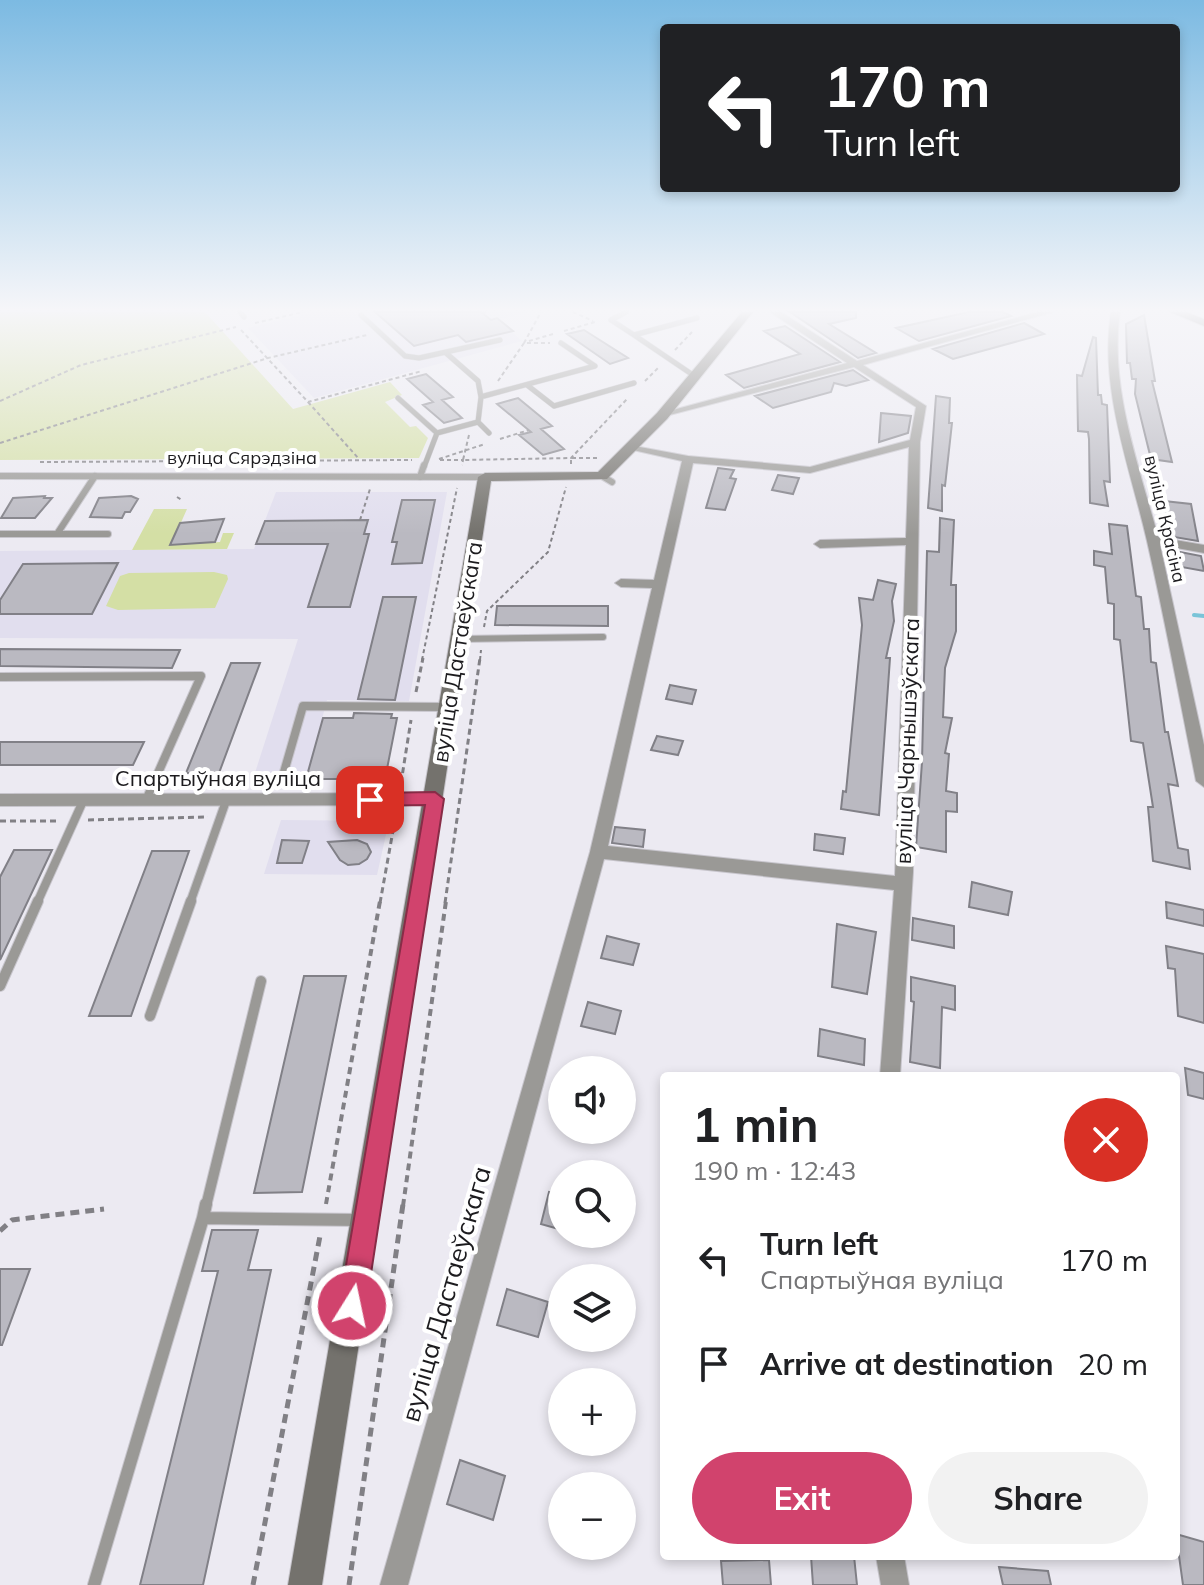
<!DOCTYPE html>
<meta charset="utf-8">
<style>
body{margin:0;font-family:Mulish,sans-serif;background:#f2f2f2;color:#202124;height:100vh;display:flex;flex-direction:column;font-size:30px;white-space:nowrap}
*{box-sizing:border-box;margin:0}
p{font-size:26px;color:#757577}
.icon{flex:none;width:44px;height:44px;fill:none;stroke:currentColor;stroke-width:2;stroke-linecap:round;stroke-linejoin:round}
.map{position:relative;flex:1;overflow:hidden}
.panel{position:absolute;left:660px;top:1072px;width:520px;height:488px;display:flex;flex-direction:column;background:#fff;border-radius:8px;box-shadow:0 4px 12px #0003}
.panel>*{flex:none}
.guide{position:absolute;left:660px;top:24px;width:520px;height:168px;border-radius:8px;box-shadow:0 4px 12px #0003;background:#202124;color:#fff;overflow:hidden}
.fabs{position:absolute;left:548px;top:1056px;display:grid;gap:16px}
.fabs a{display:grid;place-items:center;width:88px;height:88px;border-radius:50%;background:#fff;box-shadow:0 4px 12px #0003;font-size:40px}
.pin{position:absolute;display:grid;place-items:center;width:68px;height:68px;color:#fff;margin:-34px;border-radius:16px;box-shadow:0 4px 12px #0006}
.me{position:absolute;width:88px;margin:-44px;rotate:10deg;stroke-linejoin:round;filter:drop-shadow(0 0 6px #0008)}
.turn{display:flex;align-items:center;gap:28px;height:168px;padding:0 32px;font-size:36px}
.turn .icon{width:104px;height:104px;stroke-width:2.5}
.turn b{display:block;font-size:56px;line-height:68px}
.round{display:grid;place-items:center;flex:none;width:84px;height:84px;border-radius:42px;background:#f2f2f2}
.overview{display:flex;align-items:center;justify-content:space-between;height:136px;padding:0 32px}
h1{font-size:48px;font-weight:700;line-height:60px}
.action{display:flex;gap:16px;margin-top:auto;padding:16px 32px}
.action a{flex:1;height:92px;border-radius:48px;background:#d1436d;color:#fff;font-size:32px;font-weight:700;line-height:92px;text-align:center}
.action a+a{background:#f2f2f2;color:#202124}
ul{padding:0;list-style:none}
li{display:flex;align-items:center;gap:24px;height:104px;padding:0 32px}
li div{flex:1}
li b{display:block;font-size:30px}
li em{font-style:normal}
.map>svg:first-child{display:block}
.built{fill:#e1deee}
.green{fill:#d4dfa5}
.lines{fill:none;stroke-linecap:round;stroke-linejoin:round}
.stream{stroke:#7ac4d8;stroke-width:4}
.building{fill:#bab9c1;stroke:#818087;stroke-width:2}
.lane-far4-casing{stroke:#c7c5cc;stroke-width:6}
.lane-far3-casing{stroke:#c7c5cc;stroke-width:8}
.lane-far2-casing{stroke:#c7c5cc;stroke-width:10}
.lane-far1-casing{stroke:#c7c5cc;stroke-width:12}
.lane-casing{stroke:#c7c5cc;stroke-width:14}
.street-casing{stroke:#c7c5cc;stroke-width:2}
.secondary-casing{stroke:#c7c5cc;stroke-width:2}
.path-far3{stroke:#818085;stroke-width:2;stroke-dasharray:4 3;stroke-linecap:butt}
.path-far2{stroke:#818085;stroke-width:3;stroke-dasharray:6 4;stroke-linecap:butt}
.path-far1{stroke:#818085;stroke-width:4;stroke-dasharray:7 5;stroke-linecap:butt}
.path{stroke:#818085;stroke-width:5;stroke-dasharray:9 6;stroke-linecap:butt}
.lane-far4{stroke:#9a9996;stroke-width:5}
.lane-far3{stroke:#9a9996;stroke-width:6}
.lane-far2{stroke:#9a9996;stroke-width:8}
.lane-far1{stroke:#9a9996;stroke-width:10}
.lane{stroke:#9a9996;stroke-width:12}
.street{fill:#9a9996;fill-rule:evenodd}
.secondary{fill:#74726d;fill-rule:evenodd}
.route{fill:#d1436d;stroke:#882c47;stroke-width:2}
.labels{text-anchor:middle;stroke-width:8;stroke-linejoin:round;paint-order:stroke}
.far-street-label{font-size:18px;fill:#1c1b1e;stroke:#fff}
.street-label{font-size:22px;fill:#1c1b1e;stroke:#fff}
.near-street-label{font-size:26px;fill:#1c1b1e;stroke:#fff}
</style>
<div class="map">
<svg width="1204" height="1585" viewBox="0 0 1204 1585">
<rect width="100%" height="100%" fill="#eceaf2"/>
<!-- built -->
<path class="built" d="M315,312H525L499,320L522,341L314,398L248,328Z
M276,492H447L409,701L327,700L306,779H253L298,639L0,638V551L254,549Z
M281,820L389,821L377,875L264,874Z"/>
<!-- green -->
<path class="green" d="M0,312H205L293,409L390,382L402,395L385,402L410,427L416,426L428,438L419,458L0,460Z
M154,509H187L171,545L220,542L223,533H234L227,549L132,550Z
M214,572L227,575L228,579L215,608L118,610L106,606L120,576L129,573Z"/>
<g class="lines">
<!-- stream -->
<path class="stream" d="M1194,615L1204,616"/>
</g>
<!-- building -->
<path class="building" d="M375,312H481L491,320L497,318L513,331L466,342L458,335L414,346Z
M790,312H856V318L829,324L876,353L858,358Z
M969,312H1003L1011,316L919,341L896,328Z
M1144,315L1155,381H1152L1172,462L1151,459L1135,394L1136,379H1132L1130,363H1127L1126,324Z
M1024,323L1044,334L953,359L933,349Z
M785,326L840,362L744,388L726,375L800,354L764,331Z
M584,330L628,358L610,364L567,334Z
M1093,337L1096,338L1098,395H1101L1102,404L1107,405L1110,482L1104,481L1108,506L1090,503L1089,439L1088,432L1078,431L1077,375L1082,376Z
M853,370L868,380L846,386L834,383L831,392L773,408L755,396Z
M426,374L453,397L442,400L462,418L444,423L423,405L433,402L407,379Z
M936,396L950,398L949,423H952L945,486L942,485V511L928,508Z
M518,398L552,426L541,429L564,449L543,455L519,435L531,432L497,404Z
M881,413L911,416L908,433L879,442Z
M718,468L734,470L730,478L736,479L725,510L706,508Z
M778,475L799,478L793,494L772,490Z
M45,496L44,498H52L35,518H1L13,498Z
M131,496L138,499L130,512H125L122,518L90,517L99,498Z
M402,500H435L422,563L392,564L397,542H392Z
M1164,501L1191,504L1198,541L1174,537V530L1169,529Z
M940,518L954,520L951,585H956V631L945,668L943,717L952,718L945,753L949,754L946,791L957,793V812L946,811V852L916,847L922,762L927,551L939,552Z
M224,519L215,542L170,545L180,523Z
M368,520L364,534H369L350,607H308L328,544H256L265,521Z
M1109,524L1127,526L1136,596L1141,597L1144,629H1149L1151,662L1156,663L1165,732H1168L1178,786L1168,784L1178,848L1188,850L1190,869L1153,861L1148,807H1153L1143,743L1131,741L1120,640L1114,639V604L1108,603L1105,567L1094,565V551L1112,554Z
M1175,551L1201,556L1204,571L1176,566Z
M118,563L92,614H0V600L23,564Z
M878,580L896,584L892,601L894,621L886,658H890L879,815L841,809L843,791L846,792L862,625L859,598L873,600Z
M383,597H416L395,700L358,699Z
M497,606H608V626L495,625Z
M0,649L180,650L172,668L0,666Z
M231,663H260L219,773H186Z
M670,685L696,690L692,704L666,699Z
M354,713L392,714L391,718H397L385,779H306L323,718H353Z
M657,736L683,741L678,755L651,750Z
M0,742H144L133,765H0Z
M615,827L645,830L643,847L612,843Z
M815,834L845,838L843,854L814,850Z
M282,840L309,841L302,863H277Z
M357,840L367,844L371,852L367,859L359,864L348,865L340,860L328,842Z
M14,850H52L0,960V877Z
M152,851H189L131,1016H89Z
M972,882L1012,892L1008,915L969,907Z
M1166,902L1204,910V926L1167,918Z
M913,918L954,926V948L912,940Z
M837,924L876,932L867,994L832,987Z
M607,936L639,944L633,965L601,958Z
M1166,946L1204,954V1023L1178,1016L1175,969L1168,968Z
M304,976H346L302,1192L254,1193Z
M911,977L955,986V1010L942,1007L940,1068L910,1062L914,1002L911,1001Z
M588,1002L621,1011L615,1034L581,1026Z
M820,1029L865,1039L864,1065L818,1056Z
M1185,1068L1204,1073V1099L1188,1095Z
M549,1192L562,1196V1230L541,1224Z
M212,1230H258L248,1270H271L203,1585H140L218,1271H202Z
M0,1269H30L2,1345H0Z
M507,1289L548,1302L538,1337L497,1325Z
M460,1460L505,1476L493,1520L447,1504Z
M1176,1534L1204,1542V1585H1183Z
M811,1556H854L857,1585H813Z
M769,1560L771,1585H723L721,1561Z
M999,1567L1048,1571L1051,1585H1003Z"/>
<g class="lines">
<!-- lane-far4 casing -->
<g class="lane-far4-casing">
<path id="lane-far4" d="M240,312L244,317
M626,312L611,320L634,335
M361,315L405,356L419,358L500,340
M693,375L634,335L697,318
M527,385L554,406L634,383
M484,396L595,366L561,343
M398,398L437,433L424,467
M478,422L489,433
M437,433L478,422L481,397L478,381L446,353"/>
</g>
<!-- lane-far3 casing -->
<g class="lane-far3-casing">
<path id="lane-far3" d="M95,476L57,534H108
M602,476L612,482
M420,477L424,465
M0,534H57
M460,639L603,637"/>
</g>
<!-- lane-far2 casing -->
<g class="lane-far2-casing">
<path id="lane-far2" d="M0,677L201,676L146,800
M284,772L303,706L447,707
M37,903L84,799
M190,903L226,801"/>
</g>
<!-- lane-far1 casing -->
<g class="lane-far1-casing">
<path id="lane-far1" d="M0,986L38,901
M150,1016L191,901
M206,1206L261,981"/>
</g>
<!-- lane casing -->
<g class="lane-casing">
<path id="lane" d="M206,1204L203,1218L362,1220
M94,1585L203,1218"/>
</g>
<!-- street casing -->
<g class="street-casing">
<path id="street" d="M770,312H781L857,361L1038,312H1053L863,365L926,406L920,442L913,872L900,1076H880L894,890L604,859L408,1585H380L590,852L652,588L621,587L615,583L621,579L654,580L682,461L624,448L629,445L688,456L810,467L910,440L916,407L854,367L658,418V414L847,363ZM909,447L906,538L820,540L814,544L820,548L906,545L895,876L608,846L693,463L810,473Z
M1111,312H1120C1109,387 1139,465 1158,537L1204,545V553L1160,545L1204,745V787L1196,781C1180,701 1165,620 1147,541C1130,467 1099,389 1111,312Z
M0,473L485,474L491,477L485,480L0,479Z
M435,793L443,799L435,805L0,806V794Z
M876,1556H904L909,1585H881Z"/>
</g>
<!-- secondary casing -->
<g class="secondary-casing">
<path id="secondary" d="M742,312H753L667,419L607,479L491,481L322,1585H288L478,477L485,473L598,472L657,413Z
M1170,312H1186L1204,319V326Z"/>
</g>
<!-- path-far3 -->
<path class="path-far3" d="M573,312L593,321
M482,313L487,312
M255,323L303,312
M241,330L308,402L422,371
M564,331L595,322
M529,341L553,334
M524,343L541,312
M675,350L692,332
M498,381L524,343H550
M645,381L659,367
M0,401L81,365L236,327
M308,402L359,459
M469,435L463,460L571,458L628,398
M500,439L529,430
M0,443L268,358L367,335
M439,459L485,444
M440,460H463L462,465
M40,462L412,460
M571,464V458H598
M177,497L182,500
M360,520L370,489
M484,627L487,611L548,552L566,487
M422,660L457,488
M480,660L481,650"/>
<!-- path-far2 -->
<path class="path-far2" d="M416,692L423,658
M401,783L411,720
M88,820L208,817
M0,821H60
M380,903L396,814
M445,903L480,658"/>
<!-- path-far1 -->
<path class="path-far1" d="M326,1204L380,901
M403,1206L446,901"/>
<!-- path -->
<path class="path" d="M0,1231L12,1220L104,1209
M253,1585L320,1236
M349,1585L403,1204"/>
<!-- lane-far4 -->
<use href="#lane-far4" class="lane-far4"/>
<!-- lane-far3 -->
<use href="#lane-far3" class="lane-far3"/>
<!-- lane-far2 -->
<use href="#lane-far2" class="lane-far2"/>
<!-- lane-far1 -->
<use href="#lane-far1" class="lane-far1"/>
<!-- lane -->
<use href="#lane" class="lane"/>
<!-- street -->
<use href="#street" class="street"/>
<!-- secondary -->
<use href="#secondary" class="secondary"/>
</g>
<!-- sky -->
<linearGradient id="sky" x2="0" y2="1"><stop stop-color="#7cbae2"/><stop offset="0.58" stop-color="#f6f6f9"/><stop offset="1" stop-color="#f6f6f9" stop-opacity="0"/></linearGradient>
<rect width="1204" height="534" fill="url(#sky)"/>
<!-- route -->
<path class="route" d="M435,792L444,799L366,1306L362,1315L352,1319L343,1315L339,1306L425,805L370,806L361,800L370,793Z"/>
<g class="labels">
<!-- far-street labels -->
<g class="far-street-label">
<text x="242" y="464">вуліца Сярэдзіна</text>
<text transform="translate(1165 519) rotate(77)" y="6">вуліца Красіна</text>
</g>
<!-- street labels -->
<g class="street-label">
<text transform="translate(457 652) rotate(-81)" y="8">вуліца Дастаеўскага</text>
<text transform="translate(907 741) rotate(-88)" y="8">вуліца Чарнышэўскага</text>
<text x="218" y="786">Спартыўная вуліца</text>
</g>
<!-- near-street labels -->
<g class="near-street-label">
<text transform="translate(446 1294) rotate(-74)" y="9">вуліца Дастаеўскага</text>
</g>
</g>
</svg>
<div class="fabs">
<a><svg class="icon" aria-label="sound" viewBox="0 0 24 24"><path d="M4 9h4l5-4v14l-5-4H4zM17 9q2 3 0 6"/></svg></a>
<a><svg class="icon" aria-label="search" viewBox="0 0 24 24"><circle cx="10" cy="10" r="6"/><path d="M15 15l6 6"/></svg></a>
<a><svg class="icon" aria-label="layers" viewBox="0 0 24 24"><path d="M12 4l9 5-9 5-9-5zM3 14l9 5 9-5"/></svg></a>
<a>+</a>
<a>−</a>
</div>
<div class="pin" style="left:370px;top:800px;background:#d93025"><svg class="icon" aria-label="arrive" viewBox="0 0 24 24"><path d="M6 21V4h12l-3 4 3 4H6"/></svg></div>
<svg class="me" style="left:352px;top:1306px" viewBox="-20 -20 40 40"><circle r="17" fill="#d1436d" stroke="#fff" stroke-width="3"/><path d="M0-11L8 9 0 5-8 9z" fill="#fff"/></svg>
<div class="guide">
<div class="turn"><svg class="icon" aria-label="left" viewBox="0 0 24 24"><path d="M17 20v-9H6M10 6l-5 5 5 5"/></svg><div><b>170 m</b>Turn left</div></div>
</div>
<section class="panel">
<div class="overview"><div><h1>1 min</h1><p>190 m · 12:43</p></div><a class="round" style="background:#d93025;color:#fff"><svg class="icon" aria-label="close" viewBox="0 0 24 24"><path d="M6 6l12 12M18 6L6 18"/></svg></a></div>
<ul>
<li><svg class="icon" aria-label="left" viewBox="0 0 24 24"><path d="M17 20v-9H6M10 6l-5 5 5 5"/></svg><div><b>Turn left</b><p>Спартыўная вуліца</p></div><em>170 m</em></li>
<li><svg class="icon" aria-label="arrive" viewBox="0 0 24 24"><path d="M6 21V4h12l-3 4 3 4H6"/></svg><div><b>Arrive at destination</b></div><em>20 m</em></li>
</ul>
<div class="action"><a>Exit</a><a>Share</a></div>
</section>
</div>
